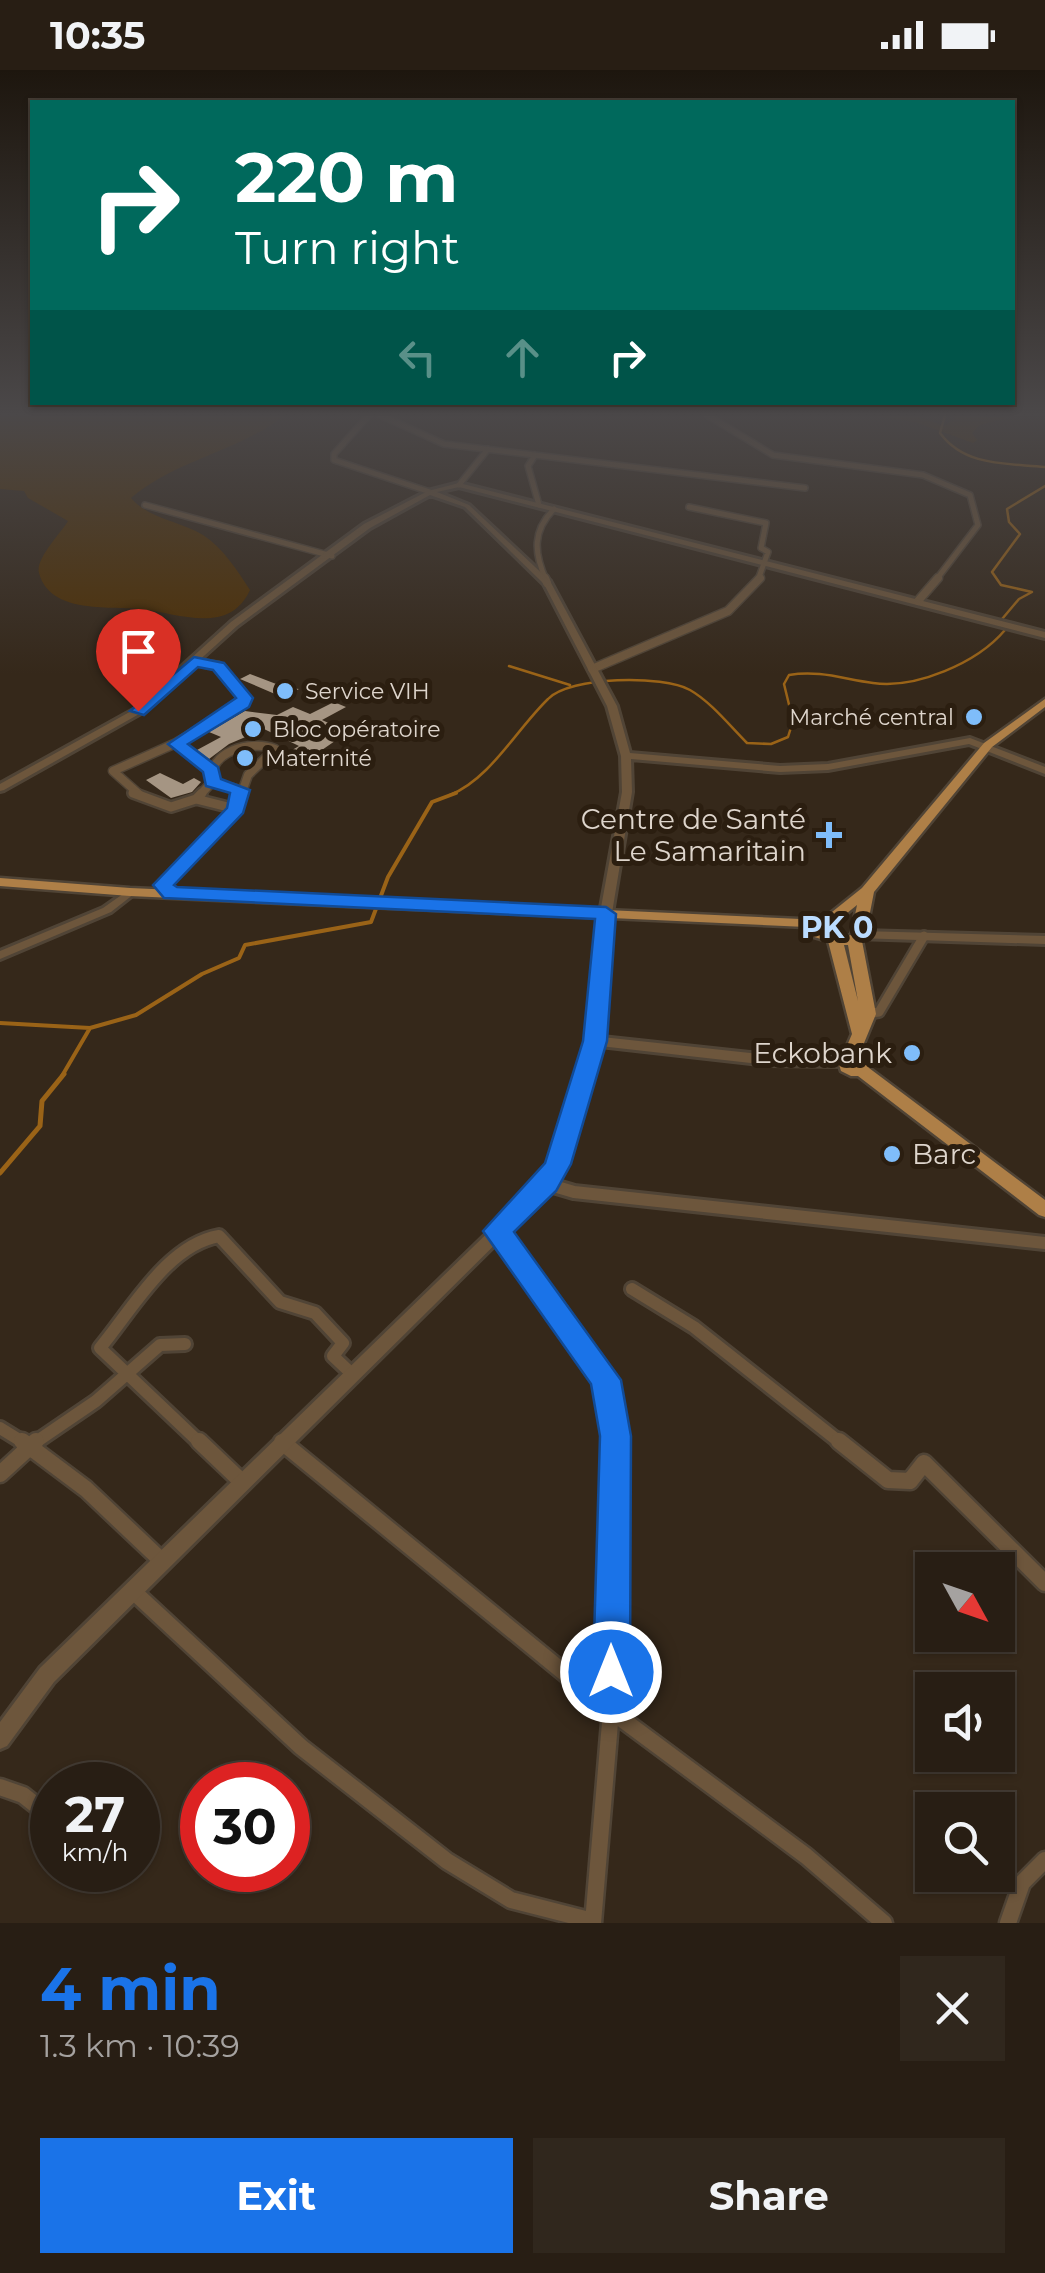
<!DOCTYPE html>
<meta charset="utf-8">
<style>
body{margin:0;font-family:Montserrat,sans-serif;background:#30271d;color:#f1f3f6;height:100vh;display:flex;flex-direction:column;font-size:38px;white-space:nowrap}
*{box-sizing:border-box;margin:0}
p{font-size:32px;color:#a5a2a0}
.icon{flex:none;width:55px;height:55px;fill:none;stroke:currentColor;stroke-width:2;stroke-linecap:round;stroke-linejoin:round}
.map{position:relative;height:1853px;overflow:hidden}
.sheet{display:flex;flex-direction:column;background:#281e14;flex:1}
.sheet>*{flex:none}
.hud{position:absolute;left:30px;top:30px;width:985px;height:305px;border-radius:0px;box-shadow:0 2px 8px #0004,0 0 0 2px #443c34;background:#00695c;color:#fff;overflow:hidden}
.needle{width:65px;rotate:130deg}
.tools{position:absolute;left:915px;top:1482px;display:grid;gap:20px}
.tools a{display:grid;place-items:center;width:100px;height:100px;border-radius:0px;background:#281e14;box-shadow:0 2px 8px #0004,0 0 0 2px #443c34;font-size:50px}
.speed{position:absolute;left:30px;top:1692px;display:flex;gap:20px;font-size:50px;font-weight:700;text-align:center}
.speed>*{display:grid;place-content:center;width:130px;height:130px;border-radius:50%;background:#281e14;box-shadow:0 2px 8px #0004,0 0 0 2px #443c34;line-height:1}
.speed small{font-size:25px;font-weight:400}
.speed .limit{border:15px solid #d22;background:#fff;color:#111}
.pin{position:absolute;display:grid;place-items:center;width:85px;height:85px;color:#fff;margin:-102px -42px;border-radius:50% 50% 50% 0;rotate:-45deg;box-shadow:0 0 10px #0007}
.pin .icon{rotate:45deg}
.me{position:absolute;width:110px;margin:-55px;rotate:0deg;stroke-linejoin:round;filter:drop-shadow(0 0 8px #0008)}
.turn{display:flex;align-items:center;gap:35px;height:210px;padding:0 40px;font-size:45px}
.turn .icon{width:130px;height:130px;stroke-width:2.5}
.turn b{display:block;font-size:70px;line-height:85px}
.lanes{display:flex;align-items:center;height:95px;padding:0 40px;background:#0003;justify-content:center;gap:50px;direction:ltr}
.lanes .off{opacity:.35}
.round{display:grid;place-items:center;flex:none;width:105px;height:105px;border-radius:0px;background:#30271d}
.headline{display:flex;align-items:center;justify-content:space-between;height:170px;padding:0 40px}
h1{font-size:60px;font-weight:700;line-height:75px;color:#1a73e8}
.button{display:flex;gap:20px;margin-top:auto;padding:20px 40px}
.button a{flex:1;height:115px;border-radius:0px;background:#1a73e8;color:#fff;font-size:40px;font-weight:700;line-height:115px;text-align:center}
.button a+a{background:#30271d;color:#f1f3f6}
.status{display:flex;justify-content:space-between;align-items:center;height:70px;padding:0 50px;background:#281e14;direction:ltr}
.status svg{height:28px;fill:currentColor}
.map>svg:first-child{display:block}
.green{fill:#4e2f03}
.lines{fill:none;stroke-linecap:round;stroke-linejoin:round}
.stream-far2{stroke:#9a6317;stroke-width:2.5}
.stream-far1{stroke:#9a6317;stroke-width:4}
.stream{stroke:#9a6317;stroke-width:5}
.building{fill:#a59583}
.minor-far4-casing{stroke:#504436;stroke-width:8}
.minor-far3-casing{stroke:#504436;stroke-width:11}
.minor-far2-casing{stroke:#504436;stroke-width:14}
.minor-far1-casing{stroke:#504436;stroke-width:18}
.minor-casing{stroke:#504436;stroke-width:21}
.tertiary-casing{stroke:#504436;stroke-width:6}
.primary-casing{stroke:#504436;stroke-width:5}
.minor-far4{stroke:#6d563c;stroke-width:5}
.minor-far3{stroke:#6d563c;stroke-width:8}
.minor-far2{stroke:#6d563c;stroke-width:9}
.minor-far1{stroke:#6d563c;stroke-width:12}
.minor{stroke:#6d563c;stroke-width:16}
.tertiary{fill:#6d563c;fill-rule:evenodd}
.primary{fill:#ae7f47;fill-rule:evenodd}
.route{fill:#1a73e8;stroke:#114b97;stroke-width:2.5}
.poi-dot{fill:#7fbdfa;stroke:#2b1e10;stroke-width:4}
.labels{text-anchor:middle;stroke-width:10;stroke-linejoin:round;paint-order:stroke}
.far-poi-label{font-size:22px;fill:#ded5cc;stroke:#2b1e10;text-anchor:start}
.poi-label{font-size:28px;fill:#ded5cc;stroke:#2b1e10;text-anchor:end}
.neighbourhood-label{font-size:30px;font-weight:bold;fill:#bbdcff;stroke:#2b1e10}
</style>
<div class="status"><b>10:35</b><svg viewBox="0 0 49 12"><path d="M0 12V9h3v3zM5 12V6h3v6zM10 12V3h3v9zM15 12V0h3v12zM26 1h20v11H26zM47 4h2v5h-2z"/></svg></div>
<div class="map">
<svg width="1045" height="1853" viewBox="0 0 1045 1853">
<rect width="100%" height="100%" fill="#35281a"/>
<!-- green -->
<path class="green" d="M0,345H285C240,381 175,390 131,428C149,449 180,451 203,465C223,478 237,500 250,520C229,566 178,543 140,539C108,536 50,544 39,503C35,489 61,463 68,451L28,428L24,421L0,419Z
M871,345H913L944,356L955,349L953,345L1006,348L980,355L972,363L977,370L973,373L915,352Z"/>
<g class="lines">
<!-- stream-far2 -->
<path class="stream-far2" d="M945,345L940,363C965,397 1007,393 1045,397
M509,596L570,615
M450,725C490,709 516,660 548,629C570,606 663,605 690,620C711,632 730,656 747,673L771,674L788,667L793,651L784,614L789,605C820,600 843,609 873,613C916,619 977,593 1005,560L997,555L1019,529L1032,522L1001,515L992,502L1020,464L1009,452L1007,439L1045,416"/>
<!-- stream-far1 -->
<path class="stream-far1" d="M0,953L90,958
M62,1006L90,958L136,945L202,904L239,888L245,875L371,852L388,807L432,732L456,723"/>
<!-- stream -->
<path class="stream" d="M0,1103L40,1056L42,1031L64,1004"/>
</g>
<!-- building -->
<path class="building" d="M250,604L284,617L299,619L282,627L240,609Z
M334,632L346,637L322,650L348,662L306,691L287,683L299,676L264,659L229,674L209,689L197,680L221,667L209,662L245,641L277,645L293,637L310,644Z
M160,703L183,714L194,708L201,712L192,722L171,728L146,710Z"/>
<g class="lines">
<!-- minor-far4 casing -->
<g class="minor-far4-casing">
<path id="minor-far4" d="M369,345L334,384V390L430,422
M380,345L444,374L805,418
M707,345L773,385L923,405L970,425L978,455L936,510
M535,385L528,396L539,435
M459,415L488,379
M145,435L332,486
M689,437L766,453L761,478L768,482L758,510
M546,510C534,483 532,461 554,439"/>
</g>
<!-- minor-far3 casing -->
<g class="minor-far3-casing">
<path id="minor-far3" d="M545,508L547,513
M918,531L938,508
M592,599L728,541L760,508
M176,673L243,633L245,627L219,596L195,592
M212,712C207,682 251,669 275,679L248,705L241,725
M140,725L113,701L176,673L212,701
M200,725L212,712L240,720"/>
</g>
<!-- minor-far2 casing -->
<g class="minor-far2-casing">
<path id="minor-far2" d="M133,723L171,737L196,729L236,739
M196,729L202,723
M172,823L163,815L236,739L242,723
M863,944L879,942L924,866"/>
</g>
<!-- minor-far1 casing -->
<g class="minor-far1-casing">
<path id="minor-far1" d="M547,1114L574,1122L1045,1173
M497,1161C548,1226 612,1286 612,1374
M632,1219L694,1257L842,1374
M0,1358L26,1374
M33,1374L96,1331L160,1275L185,1274
M201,1374L100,1278C132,1240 167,1175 219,1166L280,1232L315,1243L343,1273L333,1286L352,1304"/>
</g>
<!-- minor casing -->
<g class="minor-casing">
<path id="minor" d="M22,1371L86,1419L163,1492
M199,1371L241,1411
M839,1371L888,1410L910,1411L924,1393L1045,1513
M282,1372L611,1641L806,1786L884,1853
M0,1404L36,1371
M134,1522L301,1677L447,1791L511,1830L593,1851
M0,1717L23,1725L52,1748
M593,1853L611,1641L612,1371
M1008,1853L1022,1813L1045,1790"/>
</g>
<!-- tertiary casing -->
<g class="tertiary-casing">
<path id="tertiary" d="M459,413L1045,562V568L459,417L437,422L469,435L550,511L617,636L630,683L780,696L828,694L970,668L1045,697V704L969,674L828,700L780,702L631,689L632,722L612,843L602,967L768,985L843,988L848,990L850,993L848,996L768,995L600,976L565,1093L552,1118L54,1612L7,1676L0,1679V1652L40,1598L542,1110L551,1093L589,971L600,843L622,722L621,686L607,636L544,514L465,437L430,425L370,458L237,556L141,643L4,720L0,721V714L135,639L231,552L364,454L428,421Z
M130,819L136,822L134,824L111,842L0,889V881L103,838Z
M861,861L1045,866V874L857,868L855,865Z"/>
</g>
<!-- primary casing -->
<g class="primary-casing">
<path id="primary" d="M1045,629V637L992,677L874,822L865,868L862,871L876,944L862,978L871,988L869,998L1045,1130V1147L1039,1145L858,1006H851L841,1001L837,988L846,978L852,964L828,871L804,864L802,861L806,857L130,826L0,816V808L130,818L822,850L862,818L984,673ZM857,835L851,865L845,867L813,858L830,857ZM844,875H848L858,931Z"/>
</g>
<!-- minor-far4 -->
<use href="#minor-far4" class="minor-far4"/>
<!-- minor-far3 -->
<use href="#minor-far3" class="minor-far3"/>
<!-- minor-far2 -->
<use href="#minor-far2" class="minor-far2"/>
<!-- minor-far1 -->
<use href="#minor-far1" class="minor-far1"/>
<!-- minor -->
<use href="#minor" class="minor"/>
<!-- tertiary -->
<use href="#tertiary" class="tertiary"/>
<!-- primary -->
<use href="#primary" class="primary"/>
</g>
<!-- sky -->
<linearGradient id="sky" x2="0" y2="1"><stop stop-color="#1d160e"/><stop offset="0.57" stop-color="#4b4849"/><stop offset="1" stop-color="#4b4849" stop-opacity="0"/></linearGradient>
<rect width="1045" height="604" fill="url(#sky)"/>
<!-- route -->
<path class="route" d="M194,587L224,593L253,628L249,637L188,674L218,697L221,709L250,720L243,743L174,815L177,817L606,837L616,844L607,971L571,1094L556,1121L514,1162L621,1310L631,1366L630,1602L624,1615L611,1621L598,1615L593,1602L600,1366L591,1314L483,1161L545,1093L583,971L595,849L164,828L153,815L227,738L230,723L206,716L203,702L168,674L236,628L213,600L198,597L144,645L130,641Z"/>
<!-- markers -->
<g class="poi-dot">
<circle cx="285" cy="621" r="10"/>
<circle cx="974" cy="647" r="10"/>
<circle cx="253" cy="659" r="10"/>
<circle cx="245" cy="688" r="10"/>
<path d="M824 750h10v10h10v10h-10v10h-10v-10h-10v-10h10z"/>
<circle cx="912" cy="983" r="10"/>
<circle cx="892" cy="1084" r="10"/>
</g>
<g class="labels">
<!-- far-poi labels -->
<g class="far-poi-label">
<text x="305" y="629">Service VIH</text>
<text x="954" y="655" text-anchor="end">Marché central</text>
<text x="273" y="667">Bloc opératoire</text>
<text x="265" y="696">Maternité</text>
</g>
<!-- poi labels -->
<g class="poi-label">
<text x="806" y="759">Centre de Santé<tspan x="806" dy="32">Le Samaritain</tspan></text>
<text x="892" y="993">Eckobank</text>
<text x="912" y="1094" text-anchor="start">Barc</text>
</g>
<!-- neighbourhood labels -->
<g class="neighbourhood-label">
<text x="837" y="868">PK 0</text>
</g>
</g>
</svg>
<div class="tools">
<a><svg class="needle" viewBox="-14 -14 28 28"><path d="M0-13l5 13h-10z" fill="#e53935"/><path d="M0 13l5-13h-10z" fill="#a5a2a0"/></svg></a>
<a><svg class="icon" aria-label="sound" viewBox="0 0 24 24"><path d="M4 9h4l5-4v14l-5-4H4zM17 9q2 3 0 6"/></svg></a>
<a><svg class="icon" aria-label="search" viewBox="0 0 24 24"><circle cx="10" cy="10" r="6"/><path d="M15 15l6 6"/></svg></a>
</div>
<div class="speed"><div>27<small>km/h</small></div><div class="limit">30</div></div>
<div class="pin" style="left:138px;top:641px;background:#d93025"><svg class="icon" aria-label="arrive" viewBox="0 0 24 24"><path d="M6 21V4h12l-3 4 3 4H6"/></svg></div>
<svg class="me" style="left:611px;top:1602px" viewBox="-20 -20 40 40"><circle r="17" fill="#1a73e8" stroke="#fff" stroke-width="3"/><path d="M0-11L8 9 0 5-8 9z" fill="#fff"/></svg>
<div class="hud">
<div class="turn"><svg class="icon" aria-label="right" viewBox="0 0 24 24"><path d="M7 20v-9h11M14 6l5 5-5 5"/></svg><div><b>220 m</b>Turn right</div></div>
<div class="lanes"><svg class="icon off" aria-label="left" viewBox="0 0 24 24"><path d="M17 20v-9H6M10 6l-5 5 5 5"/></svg><svg class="icon off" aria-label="ahead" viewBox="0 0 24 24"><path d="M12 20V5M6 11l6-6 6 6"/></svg><svg class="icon" aria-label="right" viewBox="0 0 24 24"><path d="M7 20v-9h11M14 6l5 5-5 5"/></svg></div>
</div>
</div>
<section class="sheet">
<div class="headline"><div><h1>4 min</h1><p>1.3 km · 10:39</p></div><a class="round"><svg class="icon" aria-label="close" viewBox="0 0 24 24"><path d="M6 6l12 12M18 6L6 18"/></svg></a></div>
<div class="button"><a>Exit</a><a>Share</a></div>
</section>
